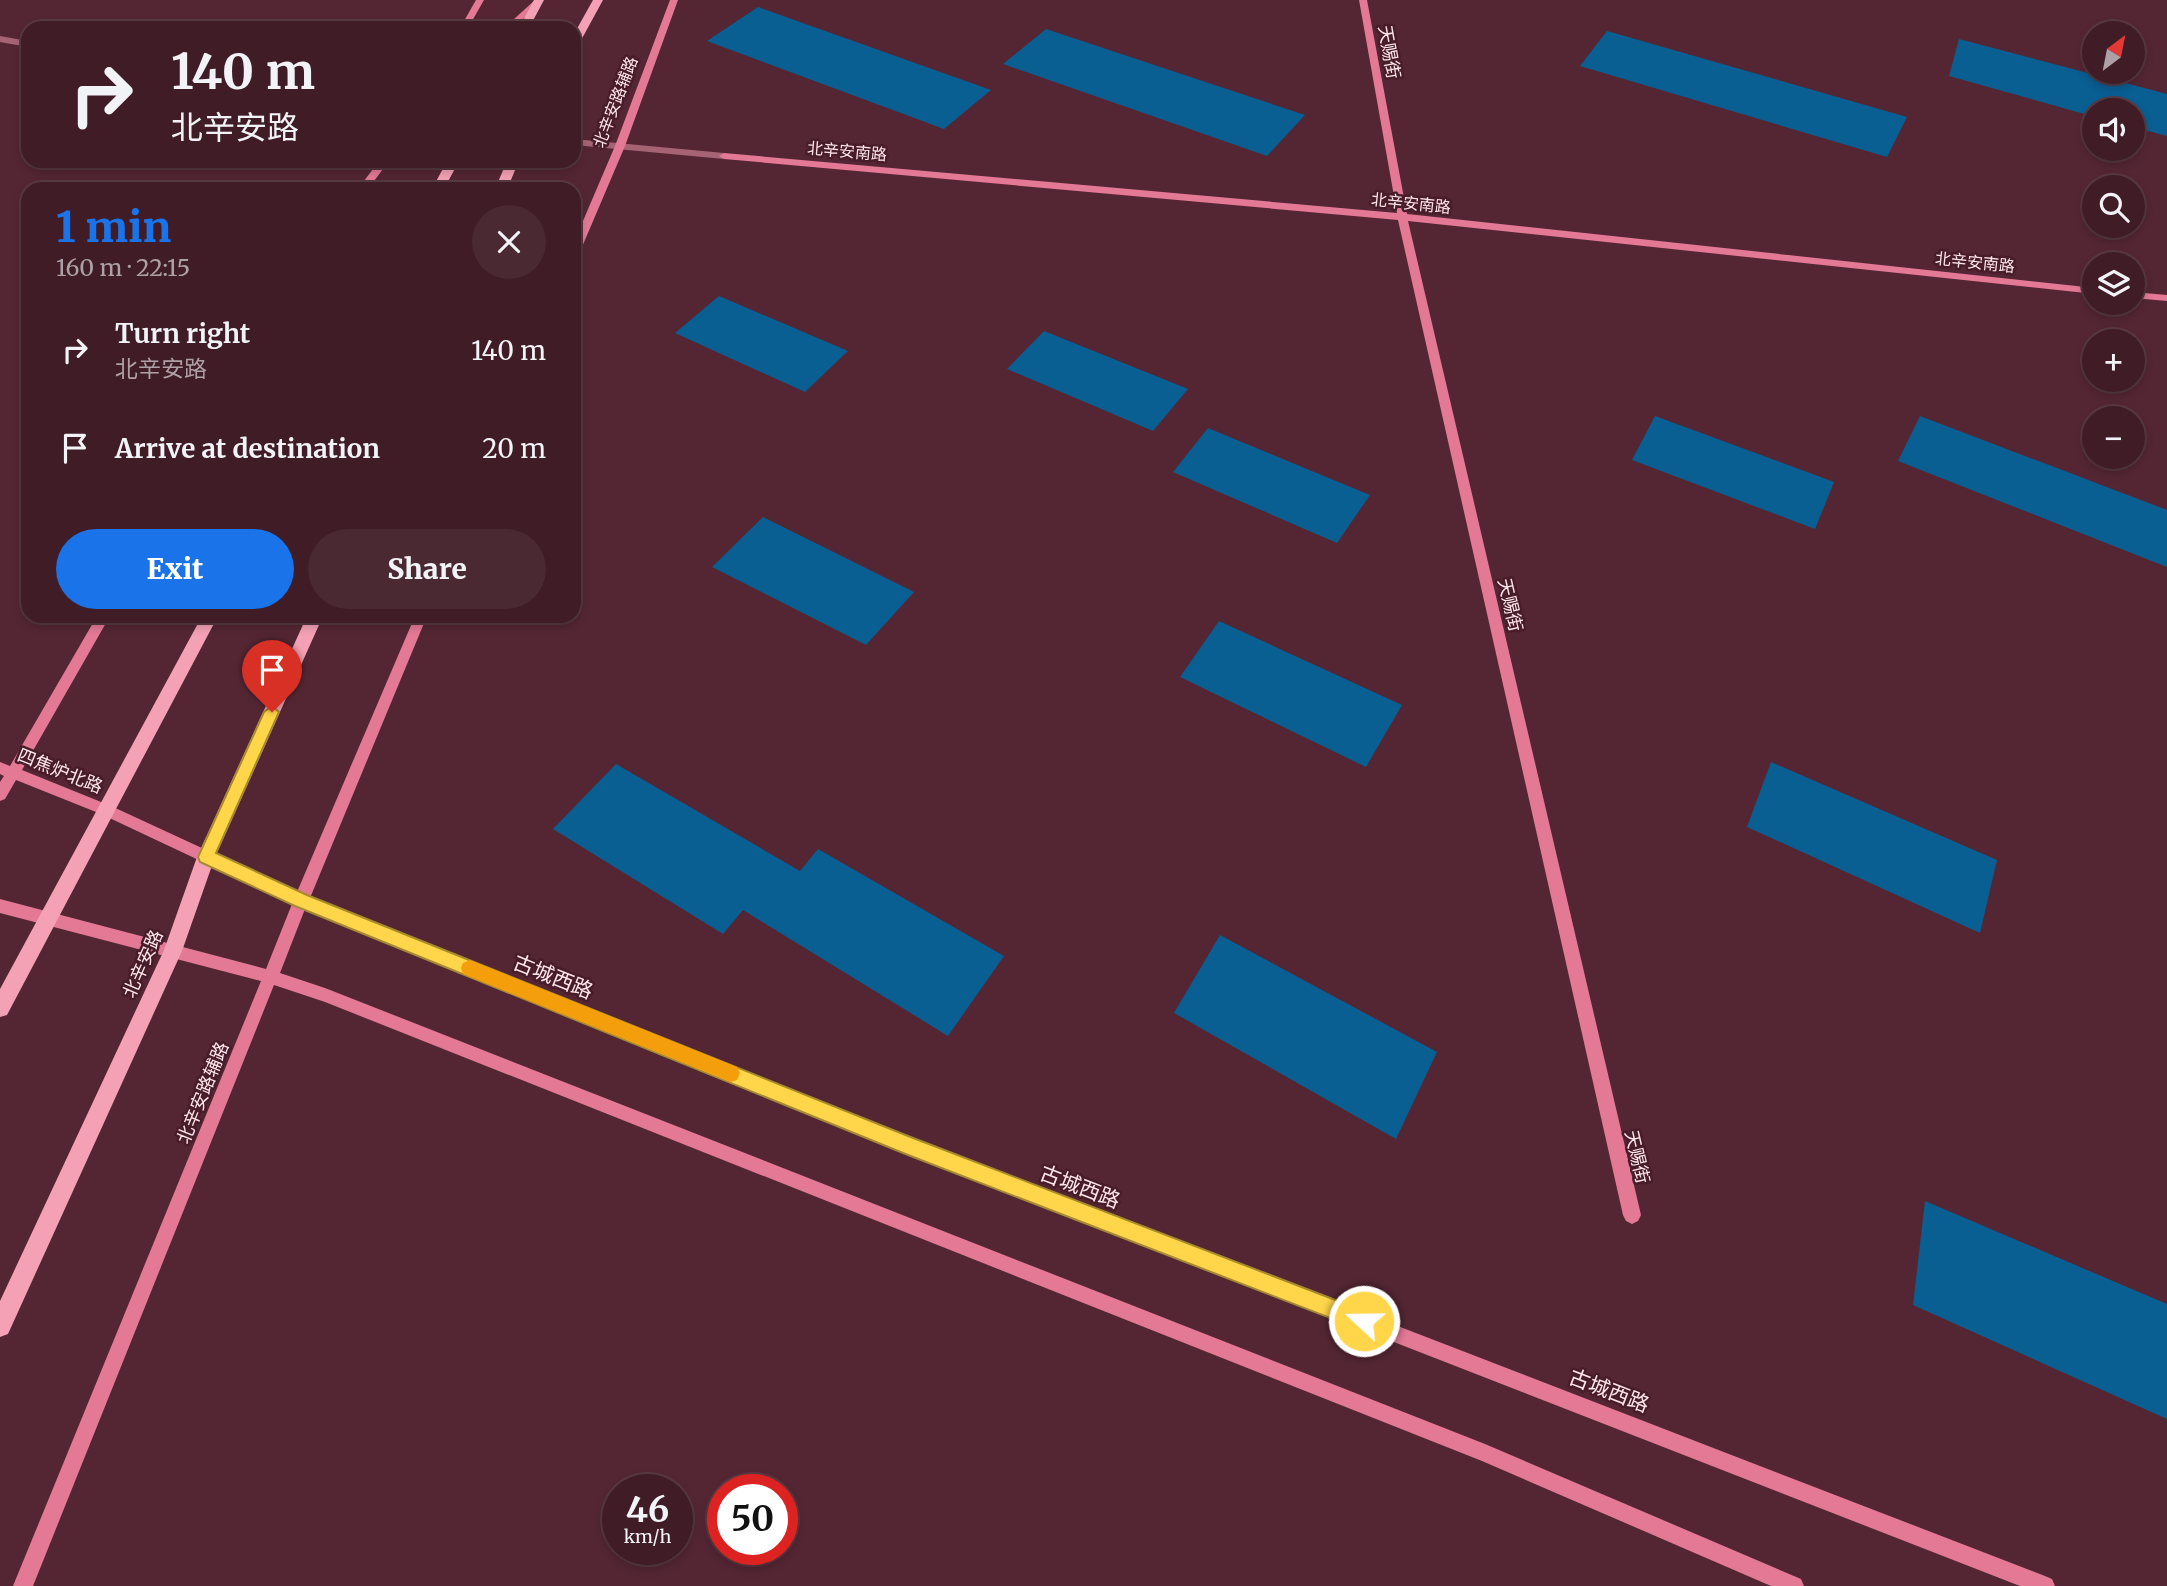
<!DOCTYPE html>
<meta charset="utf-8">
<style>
body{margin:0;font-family:Merriweather,"Noto Sans SC",serif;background:#4a2932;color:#f1f3f6;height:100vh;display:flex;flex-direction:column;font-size:26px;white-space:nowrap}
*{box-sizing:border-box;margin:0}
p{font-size:23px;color:#ada1a7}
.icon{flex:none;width:38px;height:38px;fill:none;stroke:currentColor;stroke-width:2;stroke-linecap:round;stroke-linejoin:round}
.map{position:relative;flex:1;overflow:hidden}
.drawer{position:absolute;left:21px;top:182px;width:560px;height:441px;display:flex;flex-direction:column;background:#3f1c26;border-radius:21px;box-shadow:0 4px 10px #0003,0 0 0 2px #583a43}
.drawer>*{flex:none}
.top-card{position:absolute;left:21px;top:21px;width:560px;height:147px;border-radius:21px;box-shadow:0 4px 10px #0003,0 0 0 2px #583a43;background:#3f1c26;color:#f1f3f6;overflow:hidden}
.needle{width:46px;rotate:32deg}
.controls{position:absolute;left:2082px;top:21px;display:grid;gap:14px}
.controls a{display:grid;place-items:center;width:63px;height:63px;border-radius:50%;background:#3f1c26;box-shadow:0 4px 10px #0003,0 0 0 2px #583a43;font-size:35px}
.speed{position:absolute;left:602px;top:1474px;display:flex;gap:14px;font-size:35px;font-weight:700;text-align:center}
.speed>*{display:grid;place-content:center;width:91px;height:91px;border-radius:50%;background:#3f1c26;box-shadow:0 4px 10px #0003,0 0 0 2px #583a43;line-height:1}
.speed small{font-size:18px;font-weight:400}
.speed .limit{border:10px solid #d22;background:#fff;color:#111}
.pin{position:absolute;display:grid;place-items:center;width:60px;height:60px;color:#fff;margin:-72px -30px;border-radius:50% 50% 50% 0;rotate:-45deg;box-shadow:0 0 7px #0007}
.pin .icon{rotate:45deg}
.me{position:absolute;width:77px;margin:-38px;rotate:291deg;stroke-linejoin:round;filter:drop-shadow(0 0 5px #0008)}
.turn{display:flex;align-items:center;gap:24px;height:147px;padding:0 35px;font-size:32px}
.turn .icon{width:91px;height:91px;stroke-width:2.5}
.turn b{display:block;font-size:49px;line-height:60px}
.round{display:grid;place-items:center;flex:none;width:74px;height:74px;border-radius:37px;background:#4a2932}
.headline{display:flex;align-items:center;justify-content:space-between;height:119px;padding:0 35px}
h1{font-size:42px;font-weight:800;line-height:52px;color:#1a73e8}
.button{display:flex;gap:14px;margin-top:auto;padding:14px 35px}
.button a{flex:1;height:80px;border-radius:42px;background:#1a73e8;color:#fff;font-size:28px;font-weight:800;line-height:80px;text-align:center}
.button a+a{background:#4a2932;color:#f1f3f6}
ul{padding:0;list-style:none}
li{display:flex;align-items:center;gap:21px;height:98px;padding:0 35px}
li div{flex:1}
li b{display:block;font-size:26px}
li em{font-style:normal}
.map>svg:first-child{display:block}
.building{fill:#095e92}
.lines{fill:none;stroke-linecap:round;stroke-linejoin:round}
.street{fill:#a66374;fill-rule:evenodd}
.secondary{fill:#e47996;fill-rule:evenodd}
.primary{fill:#f4a1b5;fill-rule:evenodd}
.route{fill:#ffd54a;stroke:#a68a30;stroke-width:2}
.slow{fill:#f59e0b}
.labels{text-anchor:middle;stroke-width:5;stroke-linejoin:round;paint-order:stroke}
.far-street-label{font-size:16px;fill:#ffe6eb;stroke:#481c29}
.street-label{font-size:18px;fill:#ffe6eb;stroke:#481c29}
.near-street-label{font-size:21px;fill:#ffe6eb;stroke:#481c29}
</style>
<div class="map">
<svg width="2167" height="1586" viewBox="0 0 2167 1586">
<rect width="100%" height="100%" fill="#542633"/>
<!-- building -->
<path class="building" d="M758,7L991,90L944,129L707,41Z
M1046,29L1305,115L1267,156L1003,64Z
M1607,31L1907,117L1887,157L1580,66Z
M1959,39L2167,94V136L2133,127V110H2095V117L1949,76Z
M719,296L848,351L805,392L675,333Z
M1044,331L1188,389L1153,431L1007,369Z
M1655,416L1834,482L1815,529L1632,460Z
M1920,416L2167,510V567L1898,461Z
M1208,428L1370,495L1337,543L1173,472Z
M763,517L914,592L866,645L712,567Z
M1219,621L1402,705L1366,767L1180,677Z
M1771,762L1997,860L1980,933L1747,827Z
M616,764L800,871L818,849L1004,956L948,1036L743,910L723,934L553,829Z
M1220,935L1437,1052L1396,1139L1174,1013Z
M1925,1201L2167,1304V1419L1913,1305Z"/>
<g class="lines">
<!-- street -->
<path class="street" d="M0,36L28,41V47L0,42Z
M574,139L724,153L729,156L724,159L574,145Z"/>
<!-- secondary -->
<path class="secondary" d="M476,0H484L468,28H460Z
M535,0L543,1L513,28H504Z
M670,0H678L625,146L579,254L574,257V242L615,146Z
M1359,0H1367L1407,214L2095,288V294L1408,221L1641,1215L1638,1221L1632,1224L1626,1221L1623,1215L1398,220L724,159L719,156L724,153L1397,213Z
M379,161H389L368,189H358Z
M2133,292L2167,295V301L2133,298Z
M97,616H110L22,770L111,806L297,892L415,616H427L310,898L934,1147L2045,1576L2052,1579L2055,1586H2020L934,1163L305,909L280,973L325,988L1485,1444L1801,1579L1804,1586H1771L1482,1461L325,1002L274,985L33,1586H13L261,981L0,913V899L266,969L292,904L101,814L16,780L5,799L0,801V782L4,776L0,774V762L10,766Z"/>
<!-- primary -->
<path class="primary" d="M534,0H544L529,28H519Z
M593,0H603L579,44L574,47V34Z
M447,161H459L444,189H432Z
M507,161H519L507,189H495Z
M202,616H218L7,1015L0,1017V989Z
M307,616H323L215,857L182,951L8,1334L0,1337V1301L164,950L197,857Z"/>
</g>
<!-- route -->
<path class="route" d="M272,706L279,712L216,853L307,895L908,1136L1364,1311L1371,1314L1374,1321L1371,1328L1364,1331L908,1155L295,906L200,862L198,857L264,712Z"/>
<!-- slow -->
<path class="slow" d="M470,960L737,1067L740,1073L737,1080L731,1082L463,974L461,968L463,963Z"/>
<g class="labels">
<!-- far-street labels -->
<g class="far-street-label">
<text transform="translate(615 102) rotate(-69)" y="6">北辛安路辅路</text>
<text transform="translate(847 151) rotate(5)" y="6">北辛安南路</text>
<text transform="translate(1411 203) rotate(6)" y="6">北辛安南路</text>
<text transform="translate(1975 262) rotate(6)" y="6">北辛安南路</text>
</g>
<!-- street labels -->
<g class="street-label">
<text transform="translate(1389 52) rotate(80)" y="6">天赐街</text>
<text transform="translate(1510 605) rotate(77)" y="6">天赐街</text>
<text transform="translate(60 771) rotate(22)" y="6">四焦炉北路</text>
<text transform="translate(143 964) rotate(-66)" y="6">北辛安路</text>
<text transform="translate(203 1093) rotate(-68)" y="6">北辛安路辅路</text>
<text transform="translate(1637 1157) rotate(77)" y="6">天赐街</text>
</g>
<!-- near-street labels -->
<g class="near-street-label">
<text transform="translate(553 977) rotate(22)" y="7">古城西路</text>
<text transform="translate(1080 1187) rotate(21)" y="7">古城西路</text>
<text transform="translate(1609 1391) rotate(21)" y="7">古城西路</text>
</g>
</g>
</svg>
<div class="controls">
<a><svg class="needle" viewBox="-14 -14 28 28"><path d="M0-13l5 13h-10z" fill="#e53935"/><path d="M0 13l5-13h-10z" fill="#ada1a7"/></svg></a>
<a><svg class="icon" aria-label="sound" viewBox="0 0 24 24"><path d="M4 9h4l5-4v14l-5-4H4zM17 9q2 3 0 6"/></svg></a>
<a><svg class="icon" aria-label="search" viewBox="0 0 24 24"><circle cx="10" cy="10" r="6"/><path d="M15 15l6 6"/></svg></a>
<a><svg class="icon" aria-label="layers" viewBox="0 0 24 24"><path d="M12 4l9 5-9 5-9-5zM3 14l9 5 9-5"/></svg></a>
<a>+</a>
<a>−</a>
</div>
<div class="speed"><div>46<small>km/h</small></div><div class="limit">50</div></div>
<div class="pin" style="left:272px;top:712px;background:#d93025"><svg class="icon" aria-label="arrive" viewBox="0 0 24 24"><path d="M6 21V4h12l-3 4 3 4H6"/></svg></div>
<svg class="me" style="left:1364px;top:1321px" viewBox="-20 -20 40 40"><circle r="17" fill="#ffd54a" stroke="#fff" stroke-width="3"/><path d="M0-11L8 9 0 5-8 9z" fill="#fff"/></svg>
<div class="top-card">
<div class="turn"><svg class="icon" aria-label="right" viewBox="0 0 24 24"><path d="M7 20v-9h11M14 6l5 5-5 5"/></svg><div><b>140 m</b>北辛安路</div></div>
</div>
<section class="drawer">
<div class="headline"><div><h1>1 min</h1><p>160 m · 22:15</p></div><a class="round"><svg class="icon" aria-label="close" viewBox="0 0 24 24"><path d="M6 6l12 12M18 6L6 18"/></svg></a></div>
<ul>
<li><svg class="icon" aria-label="right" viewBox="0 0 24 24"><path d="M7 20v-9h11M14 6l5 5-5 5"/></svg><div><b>Turn right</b><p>北辛安路</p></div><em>140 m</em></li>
<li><svg class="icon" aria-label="arrive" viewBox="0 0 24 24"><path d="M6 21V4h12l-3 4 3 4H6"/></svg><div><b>Arrive at destination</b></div><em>20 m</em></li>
</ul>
<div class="button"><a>Exit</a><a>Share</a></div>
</section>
</div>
